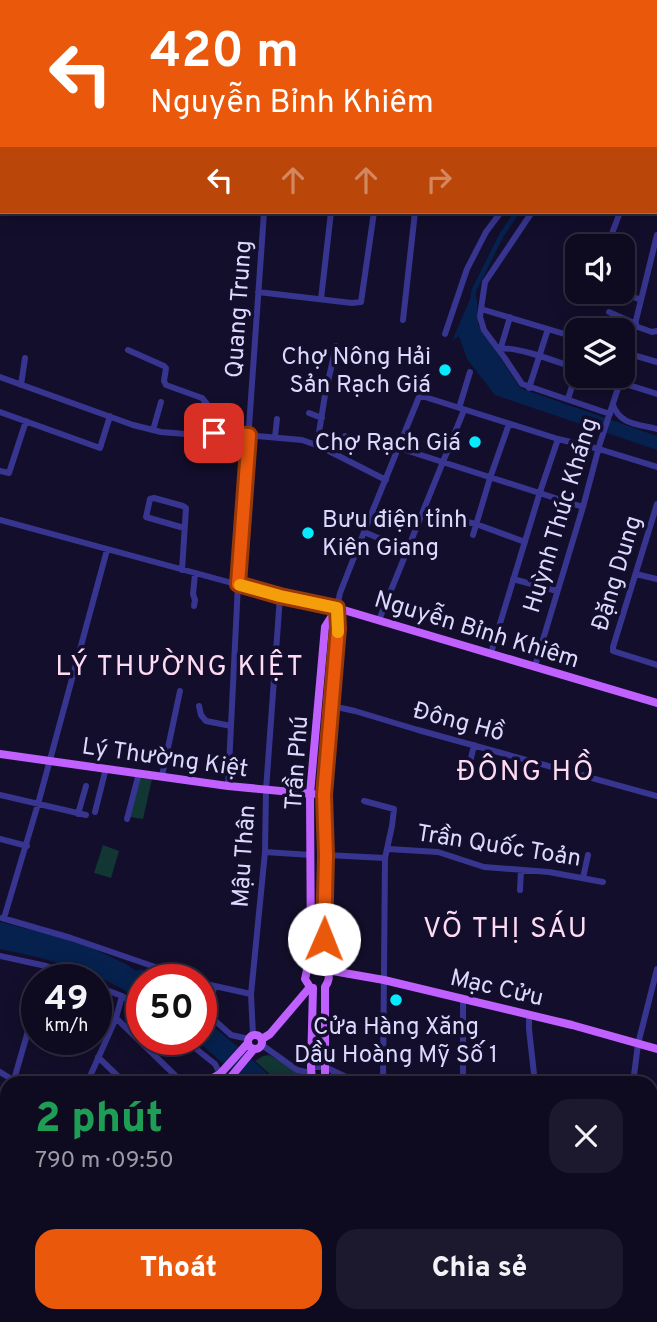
<!DOCTYPE html>
<html lang="vi">
<meta charset="utf-8">
<style>
body{margin:0;font-family:Overpass,sans-serif;background:#1c182d;color:#f1f3f6;height:100vh;display:flex;flex-direction:column;font-size:26px;white-space:nowrap}
*{box-sizing:border-box;margin:0}
p{font-size:23px;color:#9b9aa5}
.icon{flex:none;width:38px;height:38px;fill:none;stroke:currentColor;stroke-width:2;stroke-linecap:round;stroke-linejoin:round}
.map{position:relative;flex:1;overflow:hidden}
.details{position:absolute;left:0px;top:1076px;width:658px;height:247px;display:flex;flex-direction:column;background:#0e0a20;border-radius:21px 21px 0 0;box-shadow:0 4px 18px #0003,0 0 0 2px #2e2b3e}
.details>*{flex:none}
.guide{position:absolute;left:0px;top:0px;width:658px;height:214px;box-shadow:0 4px 18px #0003,0 0 0 2px #2e2b3e;background:#ea580c;color:#fff;overflow:hidden}
.tools{position:absolute;left:565px;top:234px;display:grid;gap:14px}
.tools a{display:grid;place-items:center;width:70px;height:70px;border-radius:14px;background:#0e0a20;box-shadow:0 4px 18px #0003,0 0 0 2px #2e2b3e;font-size:35px}
.speed{position:absolute;left:21px;top:964px;display:flex;gap:14px;font-size:35px;font-weight:700;text-align:center}
.speed>*{display:grid;place-content:center;width:91px;height:91px;border-radius:50%;background:#0e0a20;box-shadow:0 4px 18px #0003,0 0 0 2px #2e2b3e;line-height:1}
.speed small{font-size:18px;font-weight:400}
.speed .limit{border:10px solid #d22;background:#fff;color:#111}
.pin{position:absolute;display:grid;place-items:center;width:60px;height:60px;color:#fff;margin:-30px;border-radius:14px;box-shadow:0 4px 10px #0006}
.me{position:absolute;width:77px;margin:-38px;rotate:1deg;stroke-linejoin:round;filter:drop-shadow(0 0 5px #0008)}
.turn{display:flex;align-items:center;gap:24px;height:147px;padding:0 35px;font-size:32px}
.turn .icon{width:91px;height:91px;stroke-width:2.5}
.turn b{display:block;font-size:49px;line-height:60px}
.lanes{display:flex;align-items:center;height:66px;padding:0 35px;background:#0003;justify-content:center;gap:35px;direction:ltr}
.lanes .off{opacity:.35}
.round{display:grid;place-items:center;flex:none;width:74px;height:74px;border-radius:21px;background:#1c182d}
.headline{display:flex;align-items:center;justify-content:space-between;height:119px;padding:0 35px}
h1{font-size:42px;font-weight:800;line-height:52px;color:#1e9e55}
.action{display:flex;gap:14px;margin-top:auto;padding:14px 35px}
.action a{flex:1;height:80px;border-radius:21px;background:#ea580c;color:#fff;font-size:28px;font-weight:800;line-height:80px;text-align:center}
.action a+a{background:#1c182d;color:#f1f3f6}
.map>svg:first-child{display:block}
.green{fill:#113634}
.water{fill:#06214d}
.lines{fill:none;stroke-linecap:round;stroke-linejoin:round}
.canal{stroke:#06214d;stroke-width:5}
.minor{stroke:#37358f;stroke-width:6}
.major{stroke:#c060ff;stroke-width:8}
.route-casing{stroke:#983908;stroke-width:18}
.route{stroke:#ea580c;stroke-width:12}
.slow{stroke:#f59e0b;stroke-width:12}
.poi-dot{fill:#05ebff;stroke:#130e2b;stroke-width:2.5}
.labels{text-anchor:middle;stroke-width:7;stroke-linejoin:round;paint-order:stroke}
.street-label{font-size:24px;fill:#dcd9ff;stroke:#130e2b}
.poi-label{font-size:24px;fill:#dcd9ff;stroke:#130e2b;text-anchor:end}
.quarter-label{font-size:28px;letter-spacing:2px;fill:#ffdbf3;stroke:#130e2b}
</style>
<div class="map">
<svg width="657" height="1322" viewBox="0 0 657 1322">
<rect width="100%" height="100%" fill="#130e2b"/>
<!-- green -->
<path class="green" d="M140,778L152,779L143,819L130,817Z
M103,845L119,851L111,878L94,873Z
M269,1055L305,1075L307,1083H280L255,1061L263,1056Z"/>
<!-- water -->
<path class="water" d="M474,290L477,300L478,324L520,388L657,436V450L495,395L467,359L459,336L452,341Z
M0,922L79,942L126,964L136,971L141,969L157,980H142V1002C104,973 46,958 0,949Z
M201,1011L202,1017L238,1047L278,1083H246L196,1040H201Z"/>
<g class="lines">
<!-- canal -->
<path class="canal" d="M571,2V0
M473,297L474,290L501,236L517,212"/>
<!-- minor -->
<path class="minor" d="M121,0L123,2
M8,2V0
M354,2L355,0
M403,2L414,0
M556,2V0
M580,2V0
M0,23L2,22
M656,54L657,52
M656,77H657
M0,85L2,86
M656,199H657
M607,247L620,212
M258,292L352,303L361,302L374,212
M621,292L641,300
M321,299L331,212
M481,309L485,282L532,212
M609,312L636,324
M403,320L415,212
M635,326L652,332L657,331
M445,334L467,269L486,232L501,212
M578,338L481,309L480,317L484,330L504,357L522,384L610,414
M501,347L510,317
M498,349C515,345 560,363 578,369
M128,350L164,366L166,368L164,381L166,385L202,398L211,409L213,433
M623,352L657,362
M623,373L657,235
M600,376L657,394
M0,377L133,425L161,432L198,435L222,433L302,440L319,446L386,480
M21,385L25,358
M529,388L548,329
M568,399L578,367
M613,405C620,425 639,424 657,429
M459,408L470,372
M0,412L100,448L110,416
M309,413L322,418
M153,430L161,402
M275,437L277,419
M317,445L325,395L336,346
M203,446L204,435
M399,448L583,507
M337,455L345,436
M0,471L9,473L26,421
M657,504L613,647V651L616,652L657,665
M423,512L476,524L525,542
M0,520L280,596L337,608L340,593L364,532L419,397H425L558,439L599,449L657,467
M364,532L407,550
M473,535L490,478L509,424
M182,570L186,508L183,506L154,498L150,499L146,517L184,528
M636,574L657,579
M513,579L557,591
M194,606L195,600L193,594L195,574
M379,620L464,410
M491,653L540,492L558,439
M535,666L583,507L600,443L622,376
M199,706L201,715L206,721L231,726
M332,706L355,711L418,730L657,796
M162,776L180,691
M466,780L474,745
M228,786L238,584L264,212
M0,795L86,815
M364,801L394,809L392,826L385,858L383,1083
M95,812L106,768
M78,814L86,786
M127,819L139,773
M0,839L27,846
M388,849L438,852L484,867L549,872L603,882
M265,852L311,855
M326,855L385,858
M583,878L588,855
M520,890L521,870
M2,918L71,938L193,980
M4,918L38,804L107,550
M0,956L46,966L82,980
M42,980L46,966
M201,983L251,994
M96,986L122,996L142,1009
M214,987L209,1012L211,1017L231,1035L249,1039
M463,999V1083
M529,1015V1029L535,1083
M116,1018L183,1083
M253,1035L251,994L265,852L266,790L280,596
M185,1040L215,1064L220,1074
M262,1045L297,1070L311,1073
M98,1057L125,1083
M311,1067H325L359,1083
M0,1072L18,1083
M13,1083L37,1000
M87,1083L116,1018L122,996
M334,1083V1072
M633,1083L638,1044L657,969
M0,1131L7,1105
M651,1137L657,1138
M651,1184L657,1185
M0,1211L7,1213
M0,1278L7,1279
M651,1289L657,1312
M381,1316V1322
M576,1319L585,1316
M168,1322L169,1316
M237,1322V1316"/>
<!-- major -->
<path class="major" d="M337,608L657,703
M0,754L228,786L313,794
M321,966L327,970L384,980L572,1025L657,1049
M323,966L326,855L325,795L338,628L337,608
M310,987L305,979L307,970L311,966L310,794L325,627L337,608
M248 1042a7 7 0 1 1 14 0a7 7 0 1 1-14 0Z
M262,1039L270,1034L310,987
M204,1083L220,1074L248,1043
M229,1083L230,1078L254,1049
M312,1083L311,1067L313,988
M325,1083V987C329,981 330,977 327,970
M290,1316V1322
M81,1322V1316
M304,1322V1316"/>
</g>
<g class="lines">
<!-- route casing -->
<g class="route-casing">
<path id="route" d="M214,433L249,435L238,584L280,596L337,608L338,628L324,795L326,855L324,939"/>
</g>
<!-- route -->
<use href="#route" class="route"/>
<!-- slow -->
<path class="slow" d="M240,585L280,596L337,608L338,632"/>
</g>
<!-- markers -->
<g class="poi-dot">
<circle cx="445" cy="370" r="7"/>
<circle cx="475" cy="442" r="7"/>
<circle cx="308" cy="533" r="7"/>
<circle cx="396" cy="1000" r="7"/>
</g>
<g class="labels">
<!-- street labels -->
<g class="street-label">
<text transform="translate(238 309) rotate(-86)" y="8">Quang Trung</text>
<text transform="translate(560 515) rotate(-73)" y="8">Huỳnh Thúc Kháng</text>
<text transform="translate(616 573) rotate(-73)" y="8">Đặng Dung</text>
<text transform="translate(477 629) rotate(17)" y="8">Nguyễn Bỉnh Khiêm</text>
<text transform="translate(459 721) rotate(15)" y="8">Đông Hồ</text>
<text transform="translate(165 757) rotate(8)" y="8">Lý Thường Kiệt</text>
<text transform="translate(296 763) rotate(-86)" y="8">Trần Phú</text>
<text transform="translate(499 845) rotate(9)" y="8">Trần Quốc Toản</text>
<text transform="translate(243 856) rotate(-86)" y="8">Mậu Thân</text>
<text transform="translate(497 987) rotate(13)" y="8">Mạc Cửu</text>
</g>
<!-- poi labels -->
<g class="poi-label">
<text x="431" y="364">Chợ Nông Hải<tspan x="431" dy="28">Sản Rạch Giá</tspan></text>
<text x="461" y="450">Chợ Rạch Giá</text>
<text x="322" y="527" text-anchor="start">Bưu điện tỉnh<tspan x="322" dy="28">Kiên Giang</tspan></text>
<text x="396" y="1034" text-anchor="middle">Cửa Hàng Xăng<tspan x="396" dy="28">Dầu Hoàng Mỹ Số 1</tspan></text>
</g>
<!-- quarter labels -->
<g class="quarter-label">
<text x="180" y="675">LÝ THƯỜNG KIỆT</text>
<text x="526" y="780">ĐÔNG HỒ</text>
<text x="506" y="937">VÕ THỊ SÁU</text>
</g>
</g>
</svg>
<div class="tools">
<a><svg class="icon" aria-label="sound" viewBox="0 0 24 24"><path d="M4 9h4l5-4v14l-5-4H4zM17 9q2 3 0 6"/></svg></a>
<a><svg class="icon" aria-label="layers" viewBox="0 0 24 24"><path d="M12 4l9 5-9 5-9-5zM3 14l9 5 9-5"/></svg></a>
</div>
<div class="speed"><div>49<small>km/h</small></div><div class="limit">50</div></div>
<div class="pin" style="left:214px;top:433px;background:#d93025"><svg class="icon" aria-label="arrive" viewBox="0 0 24 24"><path d="M6 21V4h12l-3 4 3 4H6"/></svg></div>
<svg class="me" style="left:324px;top:939px" viewBox="-20 -20 40 40"><circle r="19" fill="#fff"/><path d="M0-13L10 11 0 6-10 11z" fill="#ea580c"/></svg>
<div class="guide">
<div class="turn"><svg class="icon" aria-label="left" viewBox="0 0 24 24"><path d="M17 20v-9H6M10 6l-5 5 5 5"/></svg><div><b>420 m</b>Nguyễn Bỉnh Khiêm</div></div>
<div class="lanes"><svg class="icon" aria-label="left" viewBox="0 0 24 24"><path d="M17 20v-9H6M10 6l-5 5 5 5"/></svg><svg class="icon off" aria-label="ahead" viewBox="0 0 24 24"><path d="M12 20V5M6 11l6-6 6 6"/></svg><svg class="icon off" aria-label="ahead" viewBox="0 0 24 24"><path d="M12 20V5M6 11l6-6 6 6"/></svg><svg class="icon off" aria-label="right" viewBox="0 0 24 24"><path d="M7 20v-9h11M14 6l5 5-5 5"/></svg></div>
</div>
<section class="details">
<div class="headline"><div><h1>2 phút</h1><p>790 m · 09:50</p></div><a class="round"><svg class="icon" aria-label="close" viewBox="0 0 24 24"><path d="M6 6l12 12M18 6L6 18"/></svg></a></div>
<div class="action"><a>Thoát</a><a>Chia sẻ</a></div>
</section>
</div>
